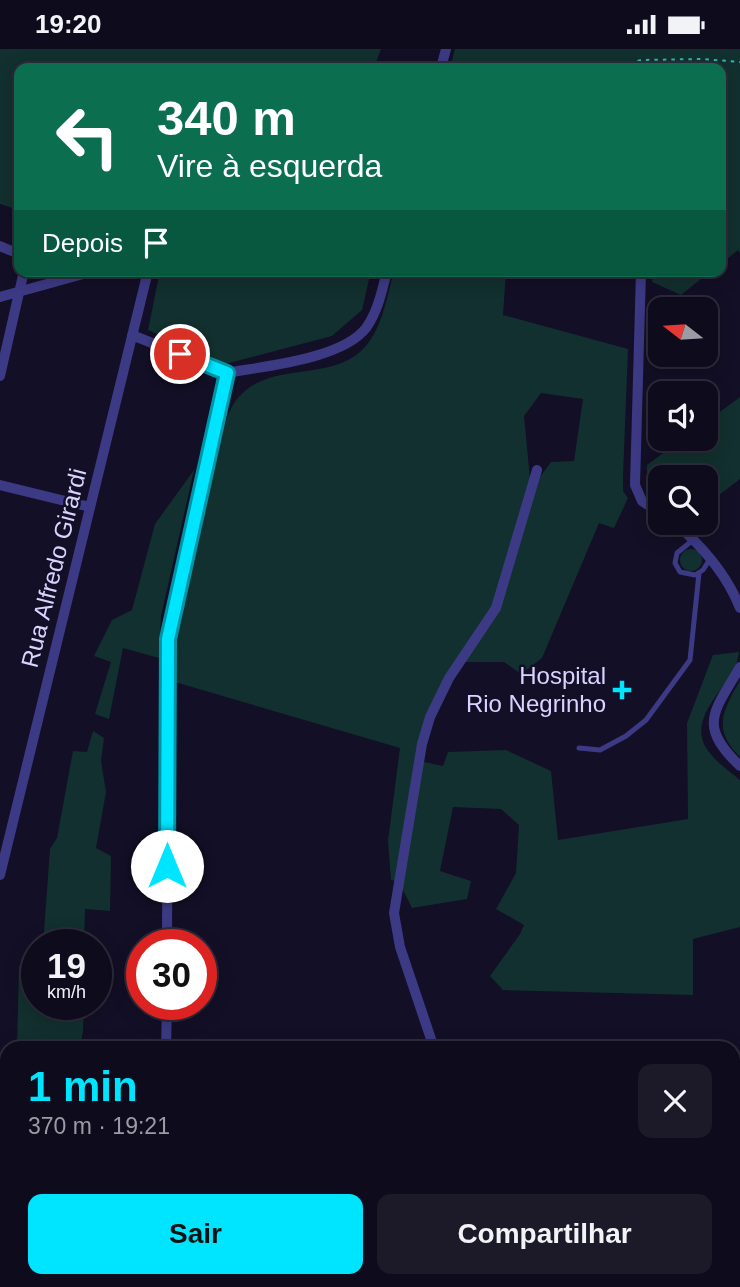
<!DOCTYPE html>
<html lang="pt">
<meta charset="utf-8">
<style>
body{margin:0;font-family:Arial,sans-serif;background:#1c1929;color:#f1f3f6;height:100vh;display:flex;flex-direction:column;font-size:26px;white-space:nowrap}
*{box-sizing:border-box;margin:0}
p{font-size:23px;color:#9b9ba3}
.icon{flex:none;width:38px;height:38px;fill:none;stroke:currentColor;stroke-width:2;stroke-linecap:round;stroke-linejoin:round}
.map{position:relative;flex:1;overflow:hidden}
.details{position:absolute;left:0px;top:992px;width:740px;height:247px;display:flex;flex-direction:column;background:#0e0b1c;border-radius:21px 21px 0 0;box-shadow:0 4px 18px #0003,0 0 0 2px #2e2b3b}
.details>*{flex:none}
.hud{position:absolute;left:14px;top:14px;width:712px;height:214px;border-radius:14px;box-shadow:0 4px 18px #0003,0 0 0 2px #2e2b3b;background:#0b6e4f;color:#fff;overflow:hidden}
.needle{width:46px;rotate:287deg}
.tools{position:absolute;left:648px;top:248px;display:grid;gap:14px}
.tools a{display:grid;place-items:center;width:70px;height:70px;border-radius:14px;background:#0e0b1c;box-shadow:0 4px 18px #0003,0 0 0 2px #2e2b3b;font-size:35px}
.speed{position:absolute;left:21px;top:880px;display:flex;gap:14px;font-size:35px;font-weight:700;text-align:center}
.speed>*{display:grid;place-content:center;width:91px;height:91px;border-radius:50%;background:#0e0b1c;box-shadow:0 4px 18px #0003,0 0 0 2px #2e2b3b;line-height:1}
.speed small{font-size:18px;font-weight:400}
.speed .limit{border:10px solid #d22;background:#fff;color:#111}
.pin{position:absolute;display:grid;place-items:center;width:60px;height:60px;color:#fff;margin:-30px;border:4px solid #fff;border-radius:50%;box-shadow:0 2px 7px #0007}
.me{position:absolute;width:77px;margin:-38px;rotate:0deg;stroke-linejoin:round;filter:drop-shadow(0 0 5px #0008)}
.turn{display:flex;align-items:center;gap:24px;height:147px;padding:0 28px;font-size:32px}
.turn .icon{width:91px;height:91px;stroke-width:2.5}
.turn b{display:block;font-size:49px;line-height:60px}
.then{display:flex;align-items:center;height:66px;padding:0 28px;background:#0003;gap:14px;font-size:26px}
.round{display:grid;place-items:center;flex:none;width:74px;height:74px;border-radius:14px;background:#1c1929}
.overview{display:flex;align-items:center;justify-content:space-between;height:119px;padding:0 28px}
h1{font-size:42px;font-weight:700;line-height:52px;color:#00e5ff}
.primary-button{display:flex;gap:14px;margin-top:auto;padding:14px 28px}
.primary-button a{flex:1;height:80px;border-radius:14px;background:#00e5ff;color:#111;font-size:28px;font-weight:700;line-height:80px;text-align:center}
.primary-button a+a{background:#1c1929;color:#f1f3f6}
.status{display:flex;justify-content:space-between;align-items:center;height:49px;padding:0 35px;background:#0e0b1c;direction:ltr}
.status svg{height:19px;fill:currentColor}
.map>svg:first-child{display:block}
.green{fill:#12302f;fill-rule:evenodd}
.lines{fill:none;stroke-linecap:round;stroke-linejoin:round}
.path{stroke:#2fb8b0;stroke-width:2;stroke-dasharray:3.5 5;stroke-linecap:butt}
.service{stroke:#3d3a85;stroke-width:5}
.minor{stroke:#3d3a85;stroke-width:10}
.tertiary{stroke:#3d3a85;stroke-width:14}
.route-casing{stroke:#0095a6;stroke-width:18}
.route{stroke:#00e5ff;stroke-width:12}
.poi-dot{fill:#00e5ff;stroke:#130f26;stroke-width:2.5}
.labels{text-anchor:middle;stroke-width:5;stroke-linejoin:round;paint-order:stroke}
.street-label{font-size:24px;fill:#d9d4ff;stroke:#130f26}
.poi-label{font-size:24px;fill:#d9d4ff;stroke:#130f26;text-anchor:end}
</style>
<div class="status"><b>19:20</b><svg viewBox="0 0 49 12"><path d="M0 12V9h3v3zM5 12V6h3v6zM10 12V3h3v9zM15 12V0h3v12zM26 1h20v11H26zM47 4h2v5h-2z"/></svg></div>
<div class="map">
<svg width="740" height="1238" viewBox="0 0 740 1238">
<rect width="100%" height="100%" fill="#130f26"/>
<!-- green -->
<path class="green" d="M0,0H381L374,19H19V161L0,155Z
M455,0H740V204L738,201L721,215V19H450Z
M160,222H371L362,261L332,287L225,315L148,281Z
M394,222H506L503,266L628,300L623,427V442L628,449L614,479L599,474L542,609L521,625L504,613H458L449,629L420,712L443,717L448,703L506,701L551,722L558,791L688,770L687,674L713,606L739,603C738,608 737,614 735,619C724,641 690,669 705,697C713,711 728,721 740,731V878L693,890V946L503,941L490,927L520,885L524,876L496,860L516,824L519,776L501,760L453,758L440,822L471,832L467,850L412,859L399,833L391,831L388,792L400,699L175,633L172,606L175,589L227,368C230,362 233,354 238,349C268,312 327,333 361,302C382,283 387,247 394,222ZM541,344L583,350L574,412L551,413L531,440L524,367Z
M654,222H711L681,246L652,233Z
M740,348V430L705,457V429H660V453L652,449L647,433V416L682,390H705V374Z
M194,421L161,567L159,609L123,599L109,670L95,665L111,613L94,607L112,571L132,561L155,475Z
M680 511a11 11 0 1 1 22 0a11 11 0 1 1-22 0Z
M740,631V708C711,679 724,661 740,631Z
M93,682L104,689L101,712L106,743L96,799L111,807L110,862L85,860L84,896H43L50,800L57,789L73,702L87,703Z
M37,902V956H84L83,982L80,999H17L19,917Z
M307,1232H449L453,1238H304Z
M469,1232H619L621,1238H472Z
M637,1232H700L726,1238H655L638,1235Z"/>
<g class="lines">
<!-- path -->
<path class="path" d="M613,19L641,11L703,10L740,13"/>
<!-- service -->
<path class="service" d="M693,491L677,504L675,514L680,523L695,526L703,521L710,510
M579,699L600,701L626,687L646,671L690,611L699,524"/>
<!-- minor -->
<path class="minor" d="M441,19L446,0
M0,197L19,205
M641,222L635,436L642,452L660,464
M0,248L94,222
M132,286L227,324
M227,324C265,317 342,310 366,279C378,262 382,242 387,222
M0,327L24,222
M0,436L90,458
M675,474C702,497 727,526 740,559
M740,618C714,663 697,676 740,717
M0,826L148,222
M167,896L168,590L227,324
M166,999L167,956
M434,999L400,898L394,864L422,695L430,668L449,629L496,559L537,421
M72,1238L75,1232"/>
<!-- tertiary -->
<path class="tertiary" d="M733,1013H740
M210,1238L214,1232"/>
</g>
<g class="lines">
<!-- route casing -->
<g class="route-casing">
<path id="route" d="M167,817L168,590L227,324L180,305"/>
</g>
<!-- route -->
<use href="#route" class="route"/>
</g>
<!-- markers -->
<path class="poi-dot" d="M618.5 630.5h7v7h7v7h-7v7h-7v-7h-7v-7h7z"/>
<g class="labels">
<!-- street labels -->
<g class="street-label">
<text transform="translate(54 519) rotate(-76)" y="8">Rua Alfredo Girardi</text>
</g>
<!-- poi labels -->
<g class="poi-label">
<text x="606" y="635">Hospital<tspan x="606" dy="28">Rio Negrinho</tspan></text>
</g>
</g>
</svg>
<div class="tools">
<a><svg class="needle" viewBox="-14 -14 28 28"><path d="M0-13l5 13h-10z" fill="#e53935"/><path d="M0 13l5-13h-10z" fill="#9b9ba3"/></svg></a>
<a><svg class="icon" aria-label="sound" viewBox="0 0 24 24"><path d="M4 9h4l5-4v14l-5-4H4zM17 9q2 3 0 6"/></svg></a>
<a><svg class="icon" aria-label="search" viewBox="0 0 24 24"><circle cx="10" cy="10" r="6"/><path d="M15 15l6 6"/></svg></a>
</div>
<div class="speed"><div>19<small>km/h</small></div><div class="limit">30</div></div>
<div class="pin" style="left:180px;top:305px;background:#d93025"><svg class="icon" aria-label="arrive" viewBox="0 0 24 24"><path d="M6 21V4h12l-3 4 3 4H6"/></svg></div>
<svg class="me" style="left:167px;top:817px" viewBox="-20 -20 40 40"><circle r="19" fill="#fff"/><path d="M0-13L10 11 0 6-10 11z" fill="#00e5ff"/></svg>
<div class="hud">
<div class="turn"><svg class="icon" aria-label="left" viewBox="0 0 24 24"><path d="M17 20v-9H6M10 6l-5 5 5 5"/></svg><div><b>340 m</b>Vire à esquerda</div></div>
<div class="then">Depois<svg class="icon" aria-label="arrive" viewBox="0 0 24 24"><path d="M6 21V4h12l-3 4 3 4H6"/></svg></div>
</div>
<section class="details">
<div class="overview"><div><h1>1 min</h1><p>370 m · 19:21</p></div><a class="round"><svg class="icon" aria-label="close" viewBox="0 0 24 24"><path d="M6 6l12 12M18 6L6 18"/></svg></a></div>
<div class="primary-button"><a>Sair</a><a>Compartilhar</a></div>
</section>
</div>
